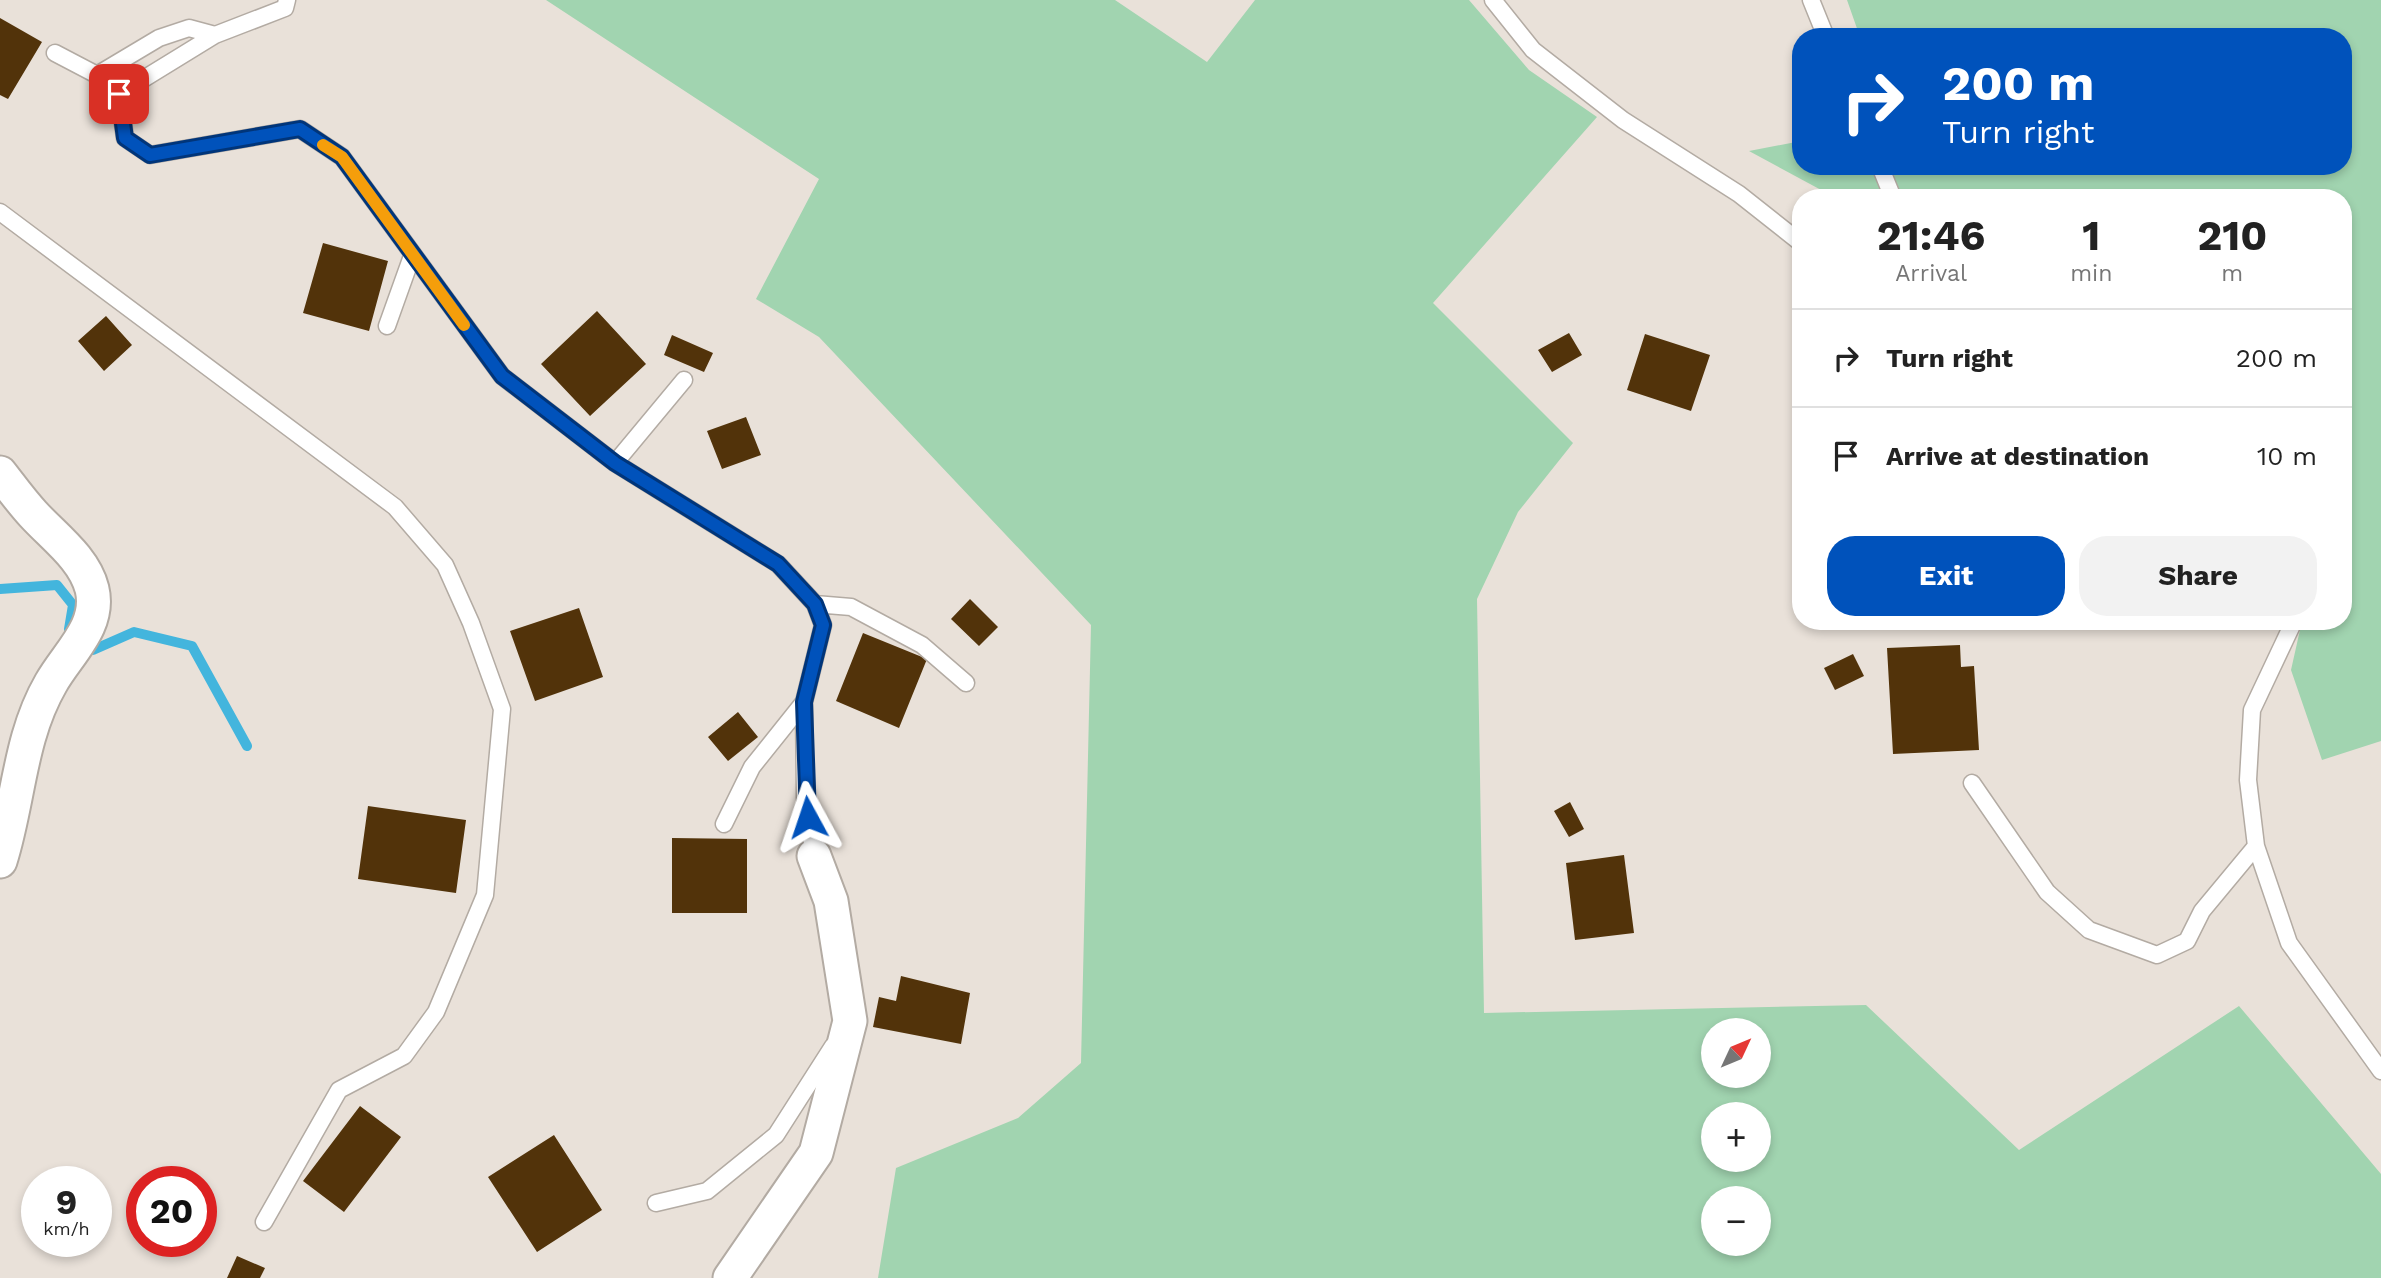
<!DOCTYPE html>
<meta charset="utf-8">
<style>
body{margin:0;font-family:"Work Sans",sans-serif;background:#f2f2f2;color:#222;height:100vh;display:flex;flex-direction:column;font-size:26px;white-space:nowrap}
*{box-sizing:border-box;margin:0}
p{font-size:23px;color:#767676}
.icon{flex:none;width:38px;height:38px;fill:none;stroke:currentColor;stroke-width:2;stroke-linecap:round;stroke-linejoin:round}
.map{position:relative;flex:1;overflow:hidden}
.panel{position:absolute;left:1792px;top:189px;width:560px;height:441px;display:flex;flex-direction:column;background:#fff;border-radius:28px;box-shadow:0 4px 10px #0003}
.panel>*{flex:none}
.guide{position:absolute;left:1792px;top:28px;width:560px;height:147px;border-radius:28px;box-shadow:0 4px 10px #0003;background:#0052bb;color:#fff;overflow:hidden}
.needle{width:46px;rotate:46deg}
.buttons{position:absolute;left:1701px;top:1018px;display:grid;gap:14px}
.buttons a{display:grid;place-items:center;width:70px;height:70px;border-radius:50%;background:#fff;box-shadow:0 4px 10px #0003;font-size:35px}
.speed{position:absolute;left:21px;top:1166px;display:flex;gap:14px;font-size:35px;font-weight:700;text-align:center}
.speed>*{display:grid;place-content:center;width:91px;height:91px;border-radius:50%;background:#fff;box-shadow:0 4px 10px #0003;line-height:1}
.speed small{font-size:18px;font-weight:400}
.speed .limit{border:10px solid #d22;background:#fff;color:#111}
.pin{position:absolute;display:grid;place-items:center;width:60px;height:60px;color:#fff;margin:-30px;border-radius:14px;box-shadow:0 4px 10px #0006}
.me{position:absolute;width:77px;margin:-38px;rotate:355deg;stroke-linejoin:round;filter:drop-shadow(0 0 5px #0008)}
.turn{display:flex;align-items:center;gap:24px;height:147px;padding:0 35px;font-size:32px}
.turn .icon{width:91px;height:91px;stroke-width:2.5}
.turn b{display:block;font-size:49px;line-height:60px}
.eta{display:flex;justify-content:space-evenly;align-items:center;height:119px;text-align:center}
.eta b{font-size:42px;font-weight:700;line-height:49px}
.cta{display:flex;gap:14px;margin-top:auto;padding:14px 35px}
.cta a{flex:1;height:80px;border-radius:28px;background:#0052bb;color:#fff;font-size:28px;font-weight:700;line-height:80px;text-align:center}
.cta a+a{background:#f2f2f2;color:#222}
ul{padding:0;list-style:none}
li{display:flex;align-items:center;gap:21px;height:98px;padding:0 35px;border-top:2px solid #e0e0e0}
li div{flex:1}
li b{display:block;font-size:26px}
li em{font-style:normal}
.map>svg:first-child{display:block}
.green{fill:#a1d4b0;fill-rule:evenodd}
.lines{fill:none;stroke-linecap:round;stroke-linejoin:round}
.stream{stroke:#43b5dd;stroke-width:10}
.building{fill:#52330a}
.service-casing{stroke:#b3aba3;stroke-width:19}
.minor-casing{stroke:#b3aba3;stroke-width:37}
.service{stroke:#fff;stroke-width:16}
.minor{stroke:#fff;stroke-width:33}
.route-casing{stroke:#00357a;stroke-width:18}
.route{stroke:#0052bb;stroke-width:12}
.slow{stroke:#f59e0b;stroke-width:12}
</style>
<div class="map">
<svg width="2381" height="1278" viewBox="0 0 2381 1278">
<rect width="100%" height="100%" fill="#e9e1d9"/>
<!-- green -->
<path class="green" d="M546,0H1115L1207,62L1255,0H1469L1529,70L1597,117L1433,303L1573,443L1518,512L1477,599L1484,1013L1866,1005L2019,1150L2239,1006L2381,1174V1278H878L896,1168L1018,1118L1081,1063L1091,625L819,337L756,299L819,179ZM1713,1031H1759V1076H1713ZM1713,1115H1759V1160H1713ZM1713,1199H1759V1244H1713Z
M1847,0H2381V741L2322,760L2291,670L2302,621H2343V198H1836L1749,151L1801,141V166H2343V37H1860Z"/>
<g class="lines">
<!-- stream -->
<path class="stream" d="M0,589L57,585L73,605L69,629L93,650L134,632L192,646L247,746"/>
</g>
<!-- building -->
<path class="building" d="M0,18L42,42L8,99L0,95Z
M323,243L388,261L369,331L303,313Z
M597,311L646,364L590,416L541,364Z
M106,316L132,345L104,371L78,341Z
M1569,333L1582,355L1552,372L1538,350Z
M1645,334L1710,355L1691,411L1627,390Z
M672,335L713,353L704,372L664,355Z
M746,417L761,455L722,469L707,431Z
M970,599L998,627L979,646L951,619Z
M579,608L603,677L535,701L510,631Z
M863,633L927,659L899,728L836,701Z
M1960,645L1961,667L1974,666L1979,750L1893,754L1887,648Z
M1853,654L1864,676L1835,690L1824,668Z
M738,712L758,737L728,761L708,737Z
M1570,802L1584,829L1569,837L1554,811Z
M368,806L466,820L456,893L358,879Z
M672,838L747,839V913H672Z
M1624,855L1634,933L1575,940L1566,863Z
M901,976L970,993L961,1044L873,1027L879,997L896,1001Z
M360,1106L401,1137L344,1212L303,1181Z
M554,1135L602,1210L537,1252L488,1177Z
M237,1256L265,1268L260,1278H227Z"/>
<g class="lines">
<!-- service casing -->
<g class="service-casing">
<path id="service" d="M287,0L285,8L215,35L119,94L125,138L150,155L300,129L342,157L502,376L615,463L778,564L815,604L823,625L804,702L805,797L814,856
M1493,0L1533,50L1623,120L1739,194L1801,243
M1811,0L1826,37
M55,53L97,75L159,38L189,28L215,35
M1880,166L1893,198
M0,212L395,507L445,565L471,623L502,709L485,895L436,1012L404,1056L339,1090L264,1222
M387,326L412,256
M615,463L684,380
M815,604L851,607L922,645L966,683
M1972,783L2047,892L2089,930L2157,955L2187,941L2202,911L2256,846L2248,780L2252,710L2294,621
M724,824L752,767L804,702
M2256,846L2289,943L2381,1071
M656,1203L707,1191L776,1135L833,1046"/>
</g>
<!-- minor casing -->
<g class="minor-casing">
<path id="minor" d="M0,473C11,487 21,501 33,514C54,537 84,558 92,589C101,626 68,653 51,683C19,738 19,801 0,861
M730,1278L816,1153L850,1021L831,901L814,856"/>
</g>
<!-- service -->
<use href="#service" class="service"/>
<!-- minor -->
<use href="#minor" class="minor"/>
</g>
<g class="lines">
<!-- route casing -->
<g class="route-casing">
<path id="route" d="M119,94L125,138L150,155L300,129L342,157L502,376L615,463L778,564L815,604L823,625L804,702L808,817"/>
</g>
<!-- route -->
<use href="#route" class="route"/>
<!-- slow -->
<path class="slow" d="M323,145L342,157L464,325"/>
</g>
</svg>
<div class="buttons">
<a><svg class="needle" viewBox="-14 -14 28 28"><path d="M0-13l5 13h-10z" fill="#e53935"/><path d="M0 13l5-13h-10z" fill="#767676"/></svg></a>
<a>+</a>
<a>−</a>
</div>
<div class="speed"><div>9<small>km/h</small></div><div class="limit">20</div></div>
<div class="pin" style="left:119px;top:94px;background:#d93025"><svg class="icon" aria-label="arrive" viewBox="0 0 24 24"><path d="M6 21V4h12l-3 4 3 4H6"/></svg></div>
<svg class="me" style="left:808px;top:817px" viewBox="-20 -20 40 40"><path d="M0-17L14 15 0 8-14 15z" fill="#0052bb" stroke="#fff" stroke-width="4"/></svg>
<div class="guide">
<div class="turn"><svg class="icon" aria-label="right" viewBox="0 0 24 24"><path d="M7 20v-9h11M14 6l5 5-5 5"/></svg><div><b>200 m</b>Turn right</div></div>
</div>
<section class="panel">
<div class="eta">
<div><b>21:46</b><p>Arrival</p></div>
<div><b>1</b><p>min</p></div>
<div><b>210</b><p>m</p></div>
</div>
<ul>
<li><svg class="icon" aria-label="right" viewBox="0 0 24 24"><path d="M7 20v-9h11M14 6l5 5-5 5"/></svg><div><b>Turn right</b></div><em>200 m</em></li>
<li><svg class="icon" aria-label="arrive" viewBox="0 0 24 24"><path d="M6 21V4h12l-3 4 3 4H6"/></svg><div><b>Arrive at destination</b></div><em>10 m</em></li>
</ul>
<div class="cta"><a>Exit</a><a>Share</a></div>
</section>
</div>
